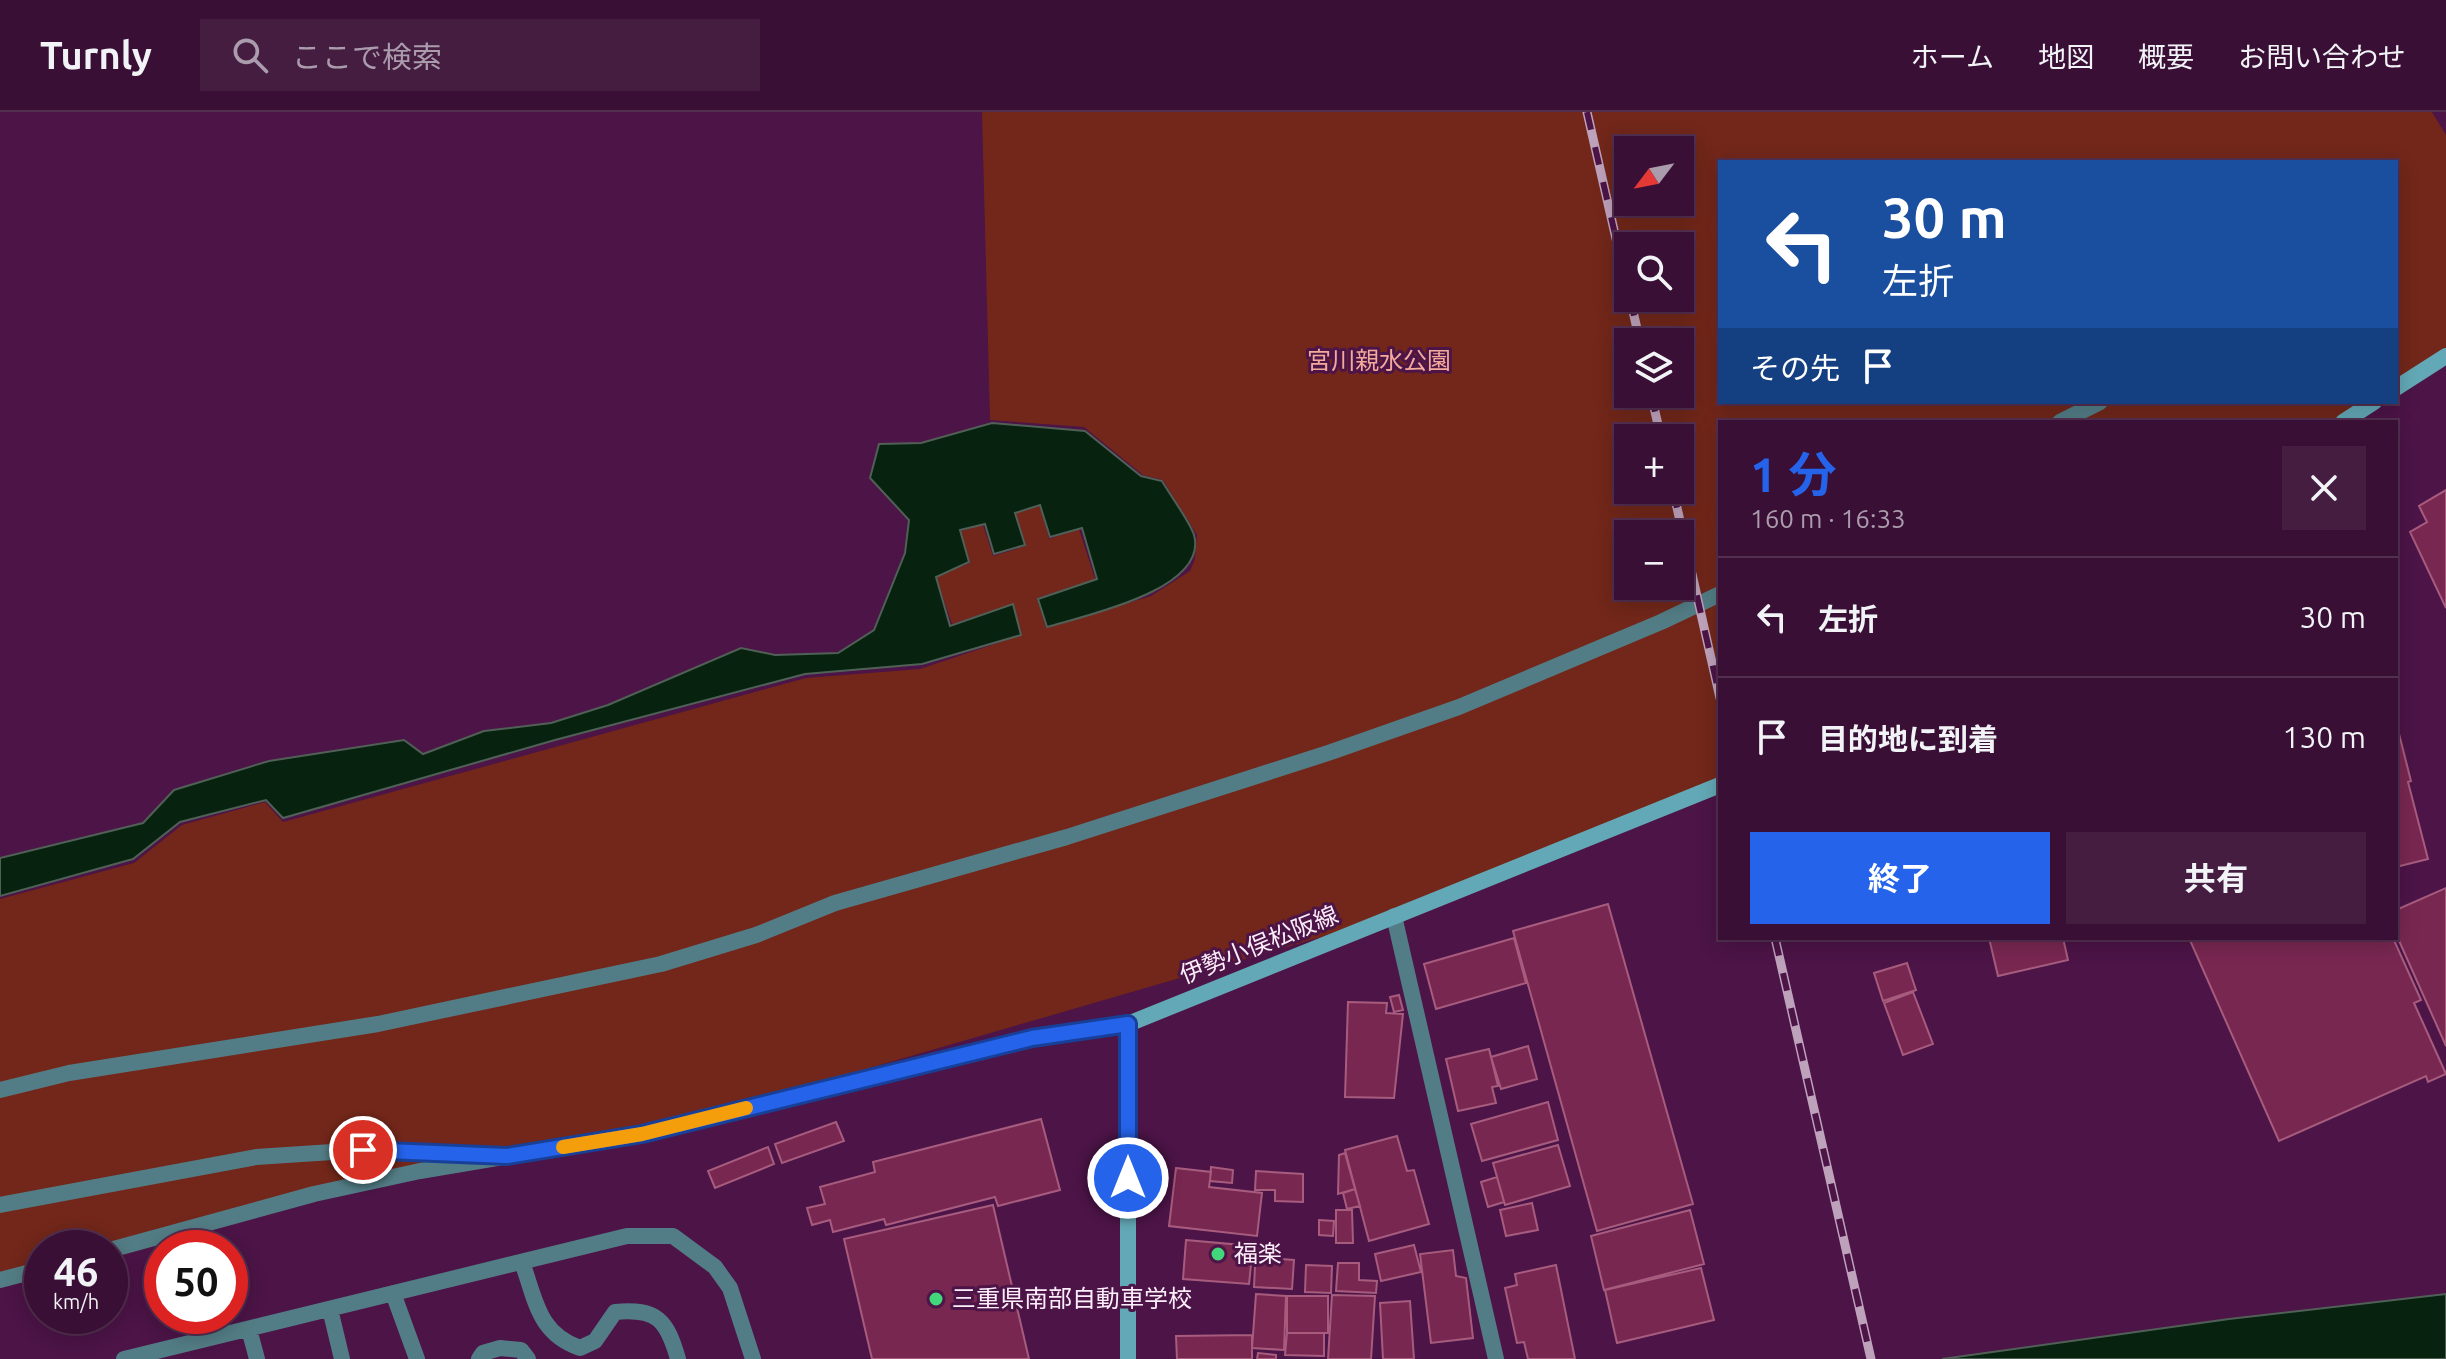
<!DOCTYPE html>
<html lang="ja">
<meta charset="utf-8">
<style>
body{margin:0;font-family:Ubuntu,"Noto Sans JP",sans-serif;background:#441d41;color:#f1f3f6;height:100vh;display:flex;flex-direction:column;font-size:30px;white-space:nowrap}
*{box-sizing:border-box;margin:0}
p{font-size:26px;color:#ab9cad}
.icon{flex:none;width:44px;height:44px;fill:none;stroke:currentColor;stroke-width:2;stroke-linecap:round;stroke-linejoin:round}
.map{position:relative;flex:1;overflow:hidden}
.sheet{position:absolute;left:1718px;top:308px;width:680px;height:520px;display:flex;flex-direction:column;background:#390f35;border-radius:0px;box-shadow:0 4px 20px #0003,0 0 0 2px #532f50}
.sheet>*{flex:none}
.hud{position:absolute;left:1718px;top:48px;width:680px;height:244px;border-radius:0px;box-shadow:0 4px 20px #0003,0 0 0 2px #532f50;background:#1a4fa0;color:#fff;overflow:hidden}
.needle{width:52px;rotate:238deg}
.controls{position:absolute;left:1614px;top:24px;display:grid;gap:16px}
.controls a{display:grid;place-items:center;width:80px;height:80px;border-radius:0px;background:#390f35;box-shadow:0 4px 20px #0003,0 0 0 2px #532f50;font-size:40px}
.speed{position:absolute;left:24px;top:1118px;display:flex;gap:16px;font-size:40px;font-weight:700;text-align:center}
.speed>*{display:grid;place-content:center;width:104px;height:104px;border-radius:50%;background:#390f35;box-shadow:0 4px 20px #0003,0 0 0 2px #532f50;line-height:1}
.speed small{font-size:20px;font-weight:400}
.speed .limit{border:12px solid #d22;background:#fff;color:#111}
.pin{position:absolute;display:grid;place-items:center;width:68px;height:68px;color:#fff;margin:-34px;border:4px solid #fff;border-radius:50%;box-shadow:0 2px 8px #0007}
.me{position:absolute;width:88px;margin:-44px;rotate:0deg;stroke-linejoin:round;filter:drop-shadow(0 0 6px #0008)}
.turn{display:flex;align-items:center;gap:28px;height:168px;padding:0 32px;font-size:36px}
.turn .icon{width:104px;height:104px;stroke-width:2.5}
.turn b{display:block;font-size:56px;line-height:68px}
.then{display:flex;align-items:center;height:76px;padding:0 32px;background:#0003;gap:16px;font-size:30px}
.round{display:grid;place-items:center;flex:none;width:84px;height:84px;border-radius:0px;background:#441d41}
.summary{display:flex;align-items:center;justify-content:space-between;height:136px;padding:0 32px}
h1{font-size:48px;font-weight:700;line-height:60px;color:#2563eb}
.cta{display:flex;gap:16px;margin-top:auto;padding:16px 32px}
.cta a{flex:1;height:92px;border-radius:0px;background:#2563eb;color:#fff;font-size:32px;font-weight:700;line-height:92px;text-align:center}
.cta a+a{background:#441d41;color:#f1f3f6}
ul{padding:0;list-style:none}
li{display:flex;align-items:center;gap:24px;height:120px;padding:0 32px;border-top:2px solid #532f50}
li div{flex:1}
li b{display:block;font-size:30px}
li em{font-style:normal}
header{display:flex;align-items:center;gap:48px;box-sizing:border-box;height:112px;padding:0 40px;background:#390f35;border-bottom:2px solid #532f50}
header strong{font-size:38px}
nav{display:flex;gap:44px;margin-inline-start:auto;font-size:28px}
.search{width:560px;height:72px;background:#441d41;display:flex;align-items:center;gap:20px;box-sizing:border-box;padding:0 28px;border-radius:0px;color:#ab9cad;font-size:30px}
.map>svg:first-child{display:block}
.green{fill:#72271a;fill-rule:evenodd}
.water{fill:#072310;stroke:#506056;stroke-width:2}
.building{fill:#782751;stroke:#a75c7e;stroke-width:2}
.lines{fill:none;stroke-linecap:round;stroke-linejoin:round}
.service{stroke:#537d86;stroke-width:16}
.minor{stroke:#537d86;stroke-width:16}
.tertiary{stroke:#537d86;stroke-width:16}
.secondary{stroke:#63a8b6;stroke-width:16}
.rail-casing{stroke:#bea2bb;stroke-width:9}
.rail{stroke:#4c1447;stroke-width:6;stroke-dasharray:18;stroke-linecap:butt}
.route-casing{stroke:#184099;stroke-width:20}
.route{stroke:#2563eb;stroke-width:14}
.slow{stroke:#f59e0b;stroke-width:14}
.poi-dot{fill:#42d77b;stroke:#4c1447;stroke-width:3}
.labels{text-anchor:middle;stroke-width:6;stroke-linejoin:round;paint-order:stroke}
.park-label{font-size:24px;fill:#f4aa9a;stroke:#4c1447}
.street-label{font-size:24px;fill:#fceef9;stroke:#4c1447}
.poi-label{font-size:24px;fill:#fceef9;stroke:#4c1447;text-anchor:start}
</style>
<header>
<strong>Turnly</strong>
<div class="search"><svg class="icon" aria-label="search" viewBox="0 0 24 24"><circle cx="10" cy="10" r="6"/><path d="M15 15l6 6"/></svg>ここで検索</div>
<nav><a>ホーム</a><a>地図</a><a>概要</a><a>お問い合わせ</a></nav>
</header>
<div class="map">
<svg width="2446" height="1247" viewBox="0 0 2446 1247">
<rect width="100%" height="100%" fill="#4c1447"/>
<!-- green -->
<path class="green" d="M982,0H2432L2446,23V240L2396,270V50H1720V290H2363L2330,310H1720V673L1394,804L642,1022L420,1059L110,1136H42V1158L0,1169V787L134,751L182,713L265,690L283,710L806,566L920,557L1022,523L1013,492L952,512L936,465L970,451L961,419L983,413L993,444L1026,434L1016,401L1040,394L1049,427L1079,417L1095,467L1037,486L1046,516L1151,484L1190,459L1195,447L1197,423L1163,368L1143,363L1084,315L990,308ZM1628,38H1680V90H1628ZM1628,134H1680V186H1628ZM1628,230H1680V282H1628ZM1628,326H1680V378H1628ZM1628,422H1680V474H1628Z"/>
<!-- water -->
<path class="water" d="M992,311L1085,319L1141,364L1162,369C1170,383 1190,410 1194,423C1209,478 1083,504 1047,515L1038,487L1097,467L1082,416L1050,425L1040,393L1015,401L1025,433L994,442L985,412L960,418L969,450L936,465L950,514L1013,492L1021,523L922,552L805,562L555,628L283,706L266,688L180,710L133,747L0,784V746L143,711L174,678L269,649L404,628L423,642L484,619L551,611L608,593L741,536L775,543L838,541L874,518L905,441L909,408L870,366L879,332L921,331Z
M2446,1182V1247H1942L2229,1207Z"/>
<!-- building -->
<path class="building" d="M2446,378V496L2410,420L2427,410L2419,394Z
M2396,610L2411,669L2408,670L2428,747L2396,755Z
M2446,776V934L2396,822V798Z
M1608,792L1693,1092L1597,1119L1513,819Z
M1514,826L1526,871L1436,897L1424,852Z
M1989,826H2063L2068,848L1998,864Z
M2189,826H2393L2421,888L2414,891L2446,962L2428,970L2426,964L2279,1029Z
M1907,851L1916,878L1883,889L1874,861Z
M1913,880L1933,932L1903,943L1884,891Z
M1399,883L1403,898L1394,900L1390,885Z
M1348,890L1387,891L1386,901L1403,902L1394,986L1345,985Z
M1528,934L1537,967L1501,977L1491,945Z
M1489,937L1498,974L1492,975L1496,991L1458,999L1446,947Z
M1548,990L1558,1028L1482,1049L1471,1012Z
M1041,1007L1060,1078L998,1094L995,1085L886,1113L884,1107L833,1120L830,1108L812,1113L807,1096L825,1092L820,1075L875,1060L873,1050Z
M836,1010L844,1029L782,1051L775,1032Z
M1397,1024L1407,1059L1414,1058L1429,1112L1369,1129L1345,1038Z
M1558,1033L1570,1074L1505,1093L1493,1051Z
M768,1035L774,1052L715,1076L708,1059Z
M1345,1041L1355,1077L1338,1082L1339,1043Z
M1211,1055L1233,1058L1232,1071L1210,1069Z
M1176,1056L1211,1060L1209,1075L1262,1081L1257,1124L1169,1114Z
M1256,1059L1303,1062V1090L1275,1089V1078H1255Z
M1497,1065L1504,1090L1488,1095L1481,1070Z
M1355,1077L1360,1094L1347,1097L1343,1081Z
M1532,1091L1538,1118L1506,1124L1500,1098Z
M993,1093L1029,1247H872L844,1127Z
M1336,1098H1352L1353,1131H1336Z
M1690,1098L1704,1152L1604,1178L1591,1124Z
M1319,1108L1334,1109L1333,1124L1319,1123Z
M1186,1128L1253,1134L1249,1172L1183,1167Z
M1256,1132L1266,1133L1265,1146L1294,1148L1292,1177L1254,1175Z
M1414,1133L1421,1160L1381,1169L1375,1142Z
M1453,1138L1456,1164L1466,1166L1473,1226L1431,1231L1420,1142Z
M1338,1151H1359V1168L1377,1169L1376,1181L1336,1179Z
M1306,1153L1332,1154L1331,1181L1305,1180Z
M1556,1153L1575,1247H1528L1524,1230L1517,1231L1505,1176L1517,1173L1515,1162Z
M1701,1156L1714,1208L1617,1231L1605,1178Z
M1256,1182L1286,1184L1284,1238L1252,1236Z
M1332,1183L1375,1184L1371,1247H1328Z
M1287,1184H1328V1221H1287Z
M1410,1189L1414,1247H1383L1380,1191Z
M1287,1221H1324V1244L1285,1243Z
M1252,1223V1247H1177L1176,1224Z
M1258,1241L1276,1243V1247H1257Z"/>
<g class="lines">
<!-- service -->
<path class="service" d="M2060,310L2100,290
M0,978L69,961L378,912L661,852L756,823L835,791L1067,725L1331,640L1459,595L1661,510L1720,482
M0,1093L256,1045L363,1038L489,1044
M522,1150C536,1189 538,1221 580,1236L595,1229L615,1200C657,1196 667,1208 678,1247
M393,1181L417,1247
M330,1197L342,1247
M249,1217L257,1247
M124,1247L627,1124H673L715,1155L730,1176L753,1247
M479,1247L483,1241L500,1236L521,1238L528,1247"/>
<!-- minor -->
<path class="minor" d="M1394,804L1496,1247"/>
<!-- tertiary -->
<path class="tertiary" d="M110,1138L314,1082L420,1059L642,1022L1032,926L1128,912
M0,1168L42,1157"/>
<!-- secondary -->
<path class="secondary" d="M2396,276L2446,244
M2343,310L2374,290
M1128,1247V912L1720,673"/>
<!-- rail casing -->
<g class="rail-casing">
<path id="rail" d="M1587,0L1628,179
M1630,186L1640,230
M1651,282L1661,326
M1673,378L1720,586
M1775,826L1871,1247"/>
</g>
<!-- rail -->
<use href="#rail" class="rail"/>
</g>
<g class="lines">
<!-- route casing -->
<g class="route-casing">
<path id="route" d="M363,1038L507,1044L642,1022L1032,926L1128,912V1066"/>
</g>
<!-- route -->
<use href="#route" class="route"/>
<!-- slow -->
<path class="slow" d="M563,1035L642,1022L746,996"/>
</g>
<!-- markers -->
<g class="poi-dot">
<circle cx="1218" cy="1142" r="8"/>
<circle cx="936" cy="1187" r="8"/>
</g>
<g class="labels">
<!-- park labels -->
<g class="park-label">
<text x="1379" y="257">宮川親水公園</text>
</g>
<!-- street labels -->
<g class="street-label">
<text transform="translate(1259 833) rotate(-22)" y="8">伊勢小俣松阪線</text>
</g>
<!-- poi labels -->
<g class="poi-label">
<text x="1234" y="1150">福楽</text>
<text x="952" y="1195">三重県南部自動車学校</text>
</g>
</g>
</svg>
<div class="controls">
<a><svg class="needle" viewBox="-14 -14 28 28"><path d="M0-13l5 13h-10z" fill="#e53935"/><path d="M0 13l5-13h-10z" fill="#ab9cad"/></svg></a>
<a><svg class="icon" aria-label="search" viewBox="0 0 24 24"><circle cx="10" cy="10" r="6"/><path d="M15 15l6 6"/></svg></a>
<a><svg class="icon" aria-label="layers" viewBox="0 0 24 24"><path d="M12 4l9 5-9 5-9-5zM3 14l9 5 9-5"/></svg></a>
<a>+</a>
<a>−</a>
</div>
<div class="speed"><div>46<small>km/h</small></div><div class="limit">50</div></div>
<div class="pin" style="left:363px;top:1038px;background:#d93025"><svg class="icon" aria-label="arrive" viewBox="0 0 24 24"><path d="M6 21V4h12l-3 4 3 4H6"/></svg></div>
<svg class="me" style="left:1128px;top:1066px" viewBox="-20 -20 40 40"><circle r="17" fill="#2563eb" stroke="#fff" stroke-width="3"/><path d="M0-11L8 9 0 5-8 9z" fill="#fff"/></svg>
<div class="hud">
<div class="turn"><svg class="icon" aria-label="left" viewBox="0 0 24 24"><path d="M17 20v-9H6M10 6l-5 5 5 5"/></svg><div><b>30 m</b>左折</div></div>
<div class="then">その先<svg class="icon" aria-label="arrive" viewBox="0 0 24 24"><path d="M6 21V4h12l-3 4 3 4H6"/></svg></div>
</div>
<section class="sheet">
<div class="summary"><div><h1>1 分</h1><p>160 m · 16:33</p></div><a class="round"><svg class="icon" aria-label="close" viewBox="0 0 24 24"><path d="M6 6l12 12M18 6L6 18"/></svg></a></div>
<ul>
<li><svg class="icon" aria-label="left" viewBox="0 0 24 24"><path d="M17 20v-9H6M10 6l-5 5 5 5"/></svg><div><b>左折</b></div><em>30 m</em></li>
<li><svg class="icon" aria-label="arrive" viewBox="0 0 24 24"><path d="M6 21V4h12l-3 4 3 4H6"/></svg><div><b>目的地に到着</b></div><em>130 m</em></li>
</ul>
<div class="cta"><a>終了</a><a>共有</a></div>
</section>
</div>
